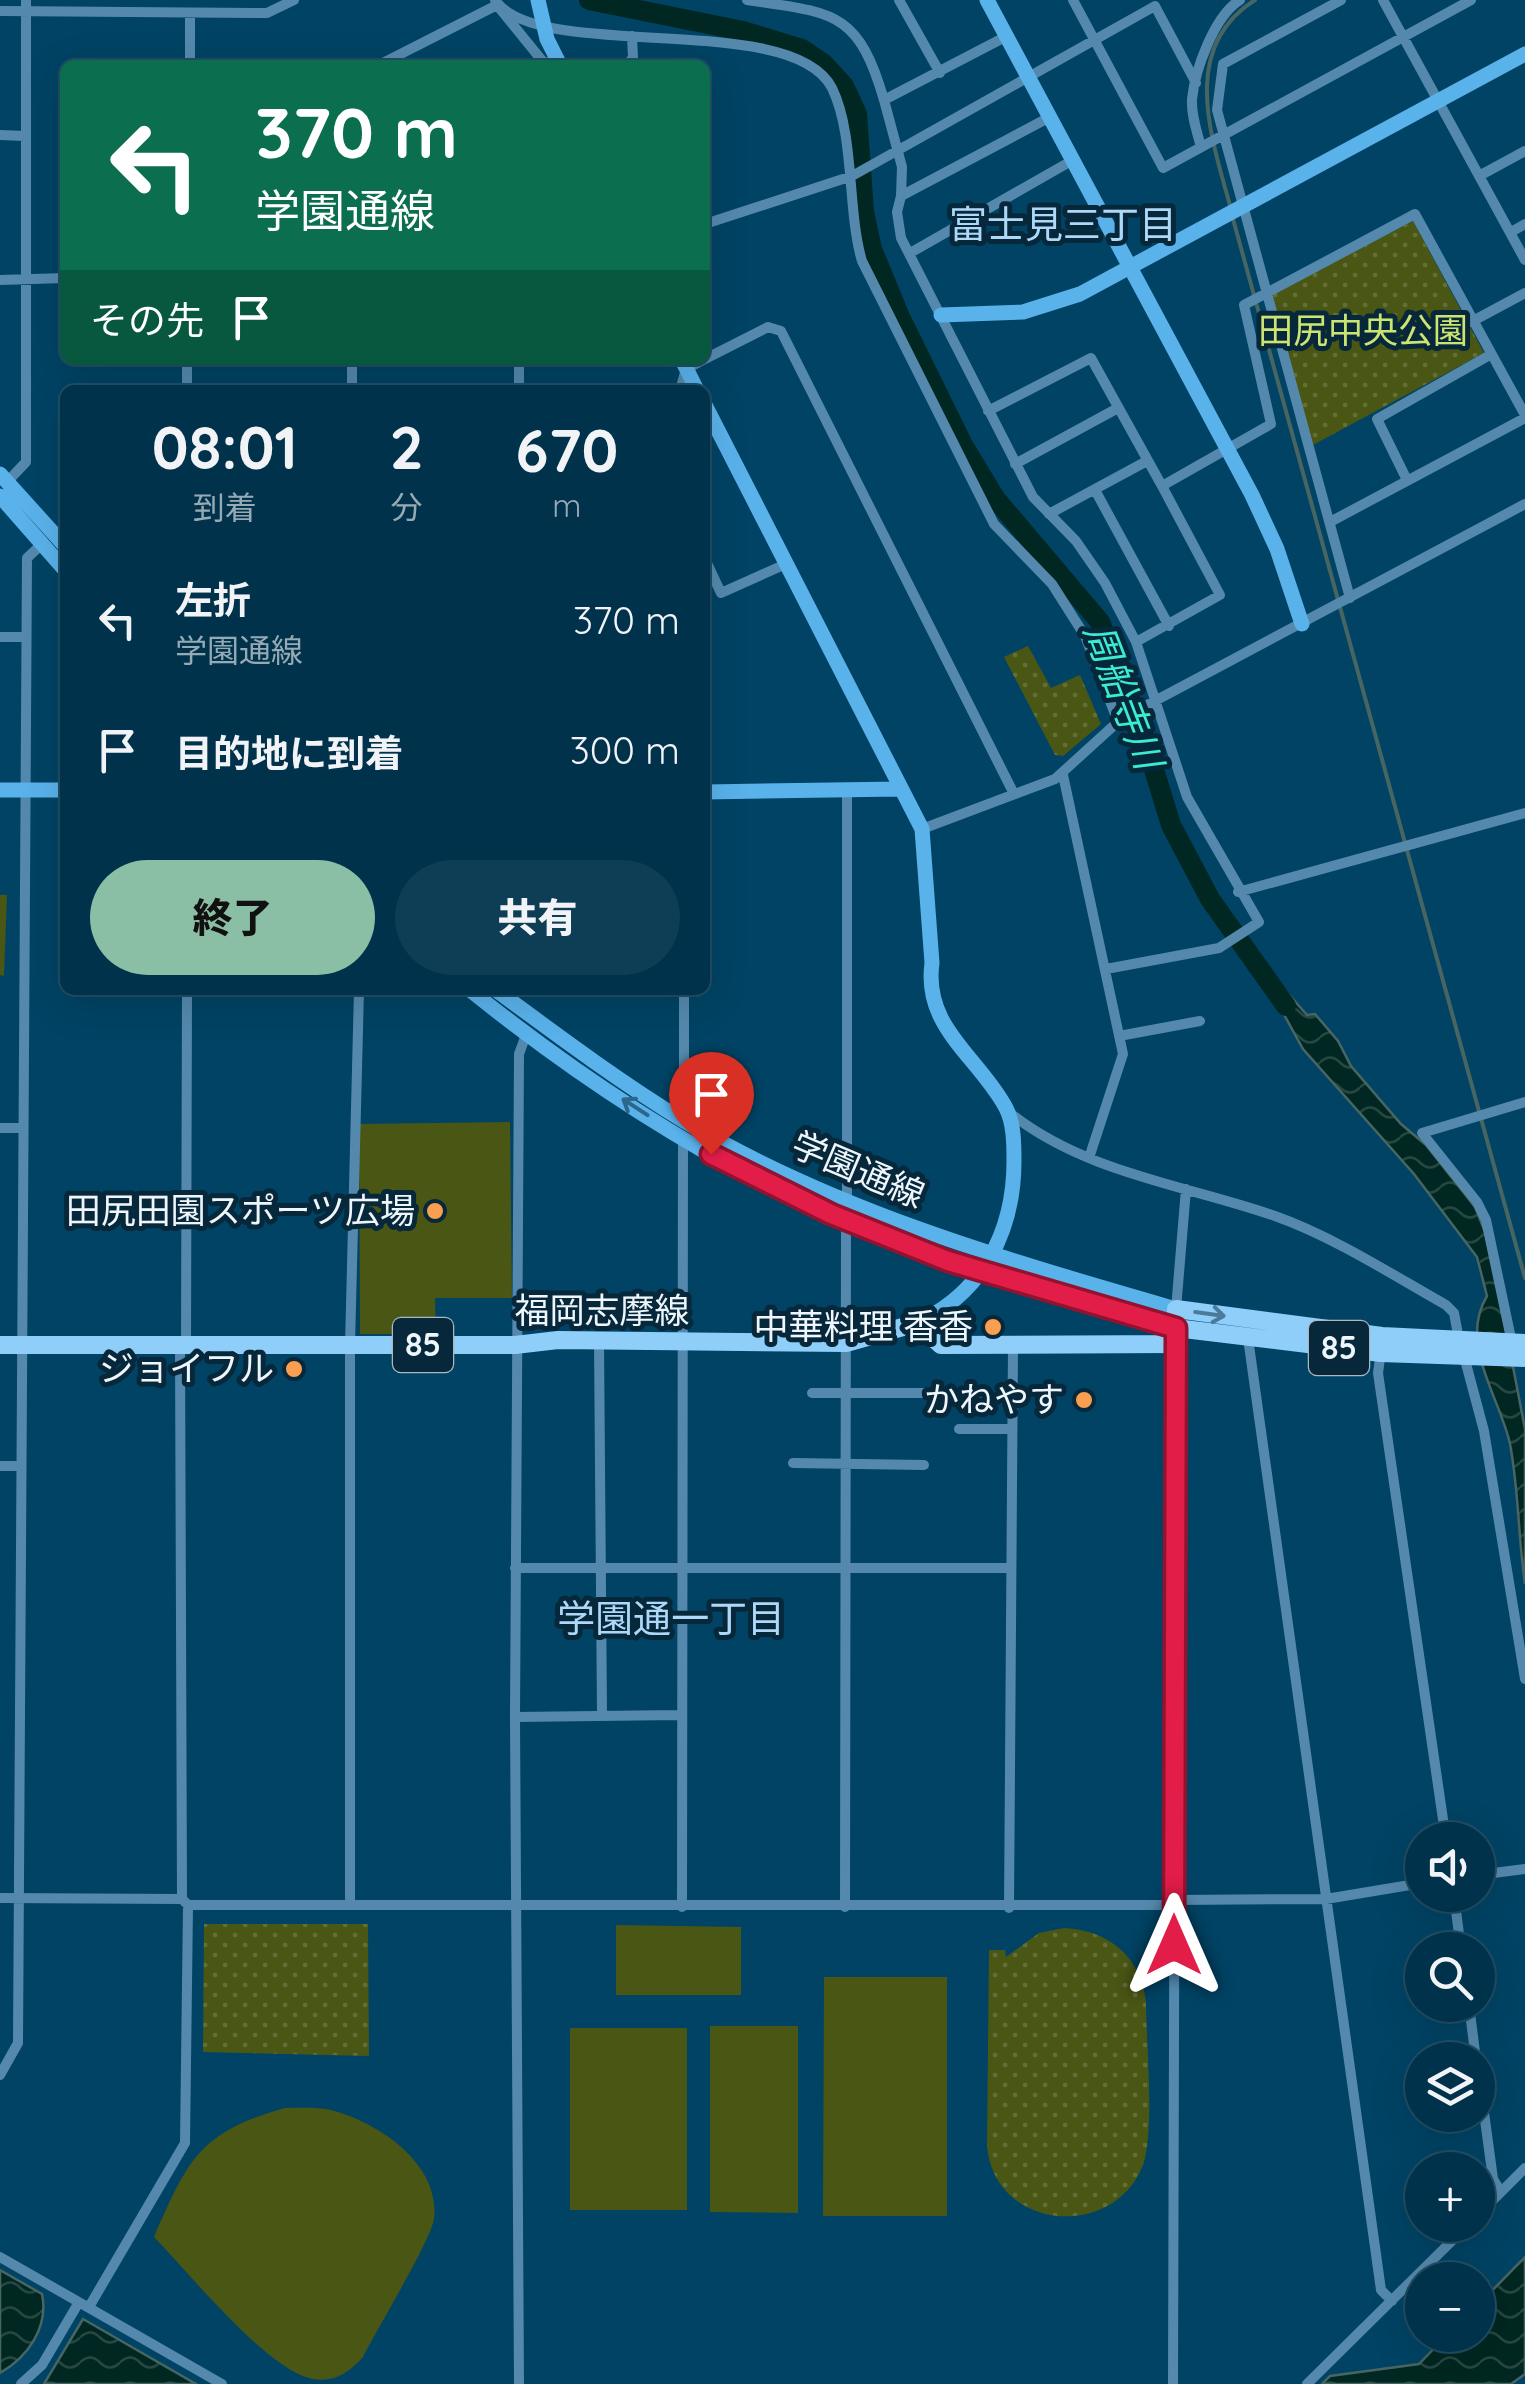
<!DOCTYPE html>
<html lang="ja">
<meta charset="utf-8">
<style>
body{margin:0;font-family:Quicksand,"Noto Sans JP",sans-serif;background:#0e3e55;color:#f1f3f6;height:100vh;display:flex;flex-direction:column;font-size:38px;white-space:nowrap}
*{box-sizing:border-box;margin:0}
p{font-size:32px;color:#95aab5}
.icon{flex:none;width:55px;height:55px;fill:none;stroke:currentColor;stroke-width:2;stroke-linecap:round;stroke-linejoin:round}
.map{position:relative;flex:1;overflow:hidden}
.panel{position:absolute;left:60px;top:385px;width:650px;height:610px;display:flex;flex-direction:column;background:#00324b;border-radius:15px;box-shadow:0 10px 40px #0002,0 0 0 2px #224d63}
.panel>*{flex:none}
.guide{position:absolute;left:60px;top:60px;width:650px;height:305px;border-radius:15px;box-shadow:0 10px 40px #0002,0 0 0 2px #224d63;background:#0b6e4f;color:#fff;overflow:hidden}
.tools{position:absolute;left:1405px;top:1822px;display:grid;gap:20px}
.tools a{display:grid;place-items:center;width:90px;height:90px;border-radius:50%;background:#00324b;box-shadow:0 10px 40px #0002,0 0 0 2px #224d63;font-size:50px}
.pin{position:absolute;display:grid;place-items:center;width:85px;height:85px;color:#fff;margin:-102px -42px;border-radius:50% 50% 50% 0;rotate:-45deg;box-shadow:0 0 10px #0007}
.pin .icon{rotate:45deg}
.me{position:absolute;width:110px;margin:-55px;rotate:0deg;stroke-linejoin:round;filter:drop-shadow(0 0 8px #0008)}
.turn{display:flex;align-items:center;gap:35px;height:210px;padding:0 30px;font-size:45px}
.turn .icon{width:130px;height:130px;stroke-width:2.5}
.turn b{display:block;font-size:70px;line-height:85px}
.then{display:flex;align-items:center;height:95px;padding:0 30px;background:#0003;gap:20px;font-size:38px}
.eta{display:flex;justify-content:space-evenly;align-items:center;height:170px;text-align:center}
.eta b{font-size:60px;font-weight:800;line-height:70px}
.primary-button{display:flex;gap:20px;margin-top:auto;padding:20px 30px}
.primary-button a{flex:1;height:115px;border-radius:60px;background:#8abfa5;color:#111;font-size:40px;font-weight:800;line-height:115px;text-align:center}
.primary-button a+a{background:#0e3e55;color:#f1f3f6}
ul{padding:0;list-style:none}
li{display:flex;align-items:center;gap:30px;height:130px;padding:0 30px}
li div{flex:1}
li b{display:block;font-size:38px}
li em{font-style:normal}
.map>svg:first-child{display:block}
.grass{fill:url(#grass-dots)}
.pitch{fill:#4a5614}
.water{fill:url(#water-waves);stroke:#476562;stroke-width:2.5}
.lines{fill:none;stroke-linecap:round;stroke-linejoin:round}
.stream{stroke:#476562;stroke-width:4}
.river{stroke:#002721;stroke-width:20}
.street{stroke:#5489ad;stroke-width:10}
.secondary{stroke:#5ab2eb;stroke-width:15}
.primary{stroke:#8fcef9;stroke-width:18}
.oneway{stroke:#2c668a}
.oneway2{stroke:#4b7b9a}
.route-casing{stroke:#92132f;stroke-width:25}
.route{stroke:#e11d48;stroke-width:18}
.poi-dot{fill:#fa9f4f;stroke:#07283b;stroke-width:4}
.labels{text-anchor:middle;stroke-width:10;stroke-linejoin:round;paint-order:stroke}
.shield{fill:#07283b;stroke:#a9b8c1;stroke-width:2.5}
.shield-label{font-size:32px;font-weight:bold;fill:#eef6fb}
.park-label{font-size:35px;fill:#cce471;stroke:#07283b}
.street-label{font-size:35px;fill:#eef6fb;stroke:#07283b}
.poi-label{font-size:35px;fill:#eef6fb;stroke:#07283b;text-anchor:end}
.neighbourhood-label{font-size:38px;fill:#add8f7;stroke:#07283b}
.water-label{font-size:38px;font-style:italic;fill:#3aecd0;stroke:#07283b}
</style>
<div class="map">
<svg width="1525" height="2384" viewBox="0 0 1525 2384">
<defs>
<pattern id="grass-dots" width="8" height="8" patternUnits="userSpaceOnUse" patternTransform="scale(2.5)"><rect width="8" height="8" fill="#4a5614"/><path d="M2 2h.1M6 6h.1" fill="none" stroke="#646f37" stroke-width="1.8" stroke-linecap="round"/></pattern>
<pattern id="water-waves" width="16" height="10" patternUnits="userSpaceOnUse" patternTransform="scale(2.5)"><rect width="16" height="10" fill="#002721"/><path d="M0 5q4-4 8 0t8 0" fill="none" stroke="#264742"/></pattern>
</defs>
<rect width="100%" height="100%" fill="#004364"/>
<!-- grass -->
<path class="grass" d="M1413,221L1484,353L1311,446L1268,296Z
M1028,646L1051,688L1080,675L1101,724L1063,756L1055,755L1004,657Z
M204,1924H368L369,2056L203,2052Z
M1064,1928C1109,1930 1141,1957 1146,2002C1146,2041 1155,2132 1143,2165C1113,2242 993,2230 987,2145L989,1950H1005L1006,1957L1039,1933Z"/>
<!-- pitch -->
<path class="pitch" d="M0,895H7L4,976L0,975Z
M510,1122L512,1298H435L436,1334H360L359,1124Z
M616,1925L741,1927V1995H616Z
M824,1977H947V2216H823Z
M710,2026H798V2213L710,2212Z
M570,2028H687V2210H570Z
M285,2108C300,2108 317,2107 331,2110C378,2122 441,2164 434,2219C431,2240 376,2331 363,2357C349,2373 332,2384 309,2378C264,2366 189,2273 154,2237C188,2160 199,2132 285,2108Z"/>
<!-- water -->
<path class="water" d="M1277,981L1307,1015L1315,1014L1338,1041L1351,1066L1401,1124L1426,1145L1475,1207L1489,1242L1525,1429V1584C1518,1537 1519,1491 1510,1444C1500,1397 1458,1344 1487,1296L1477,1257L1414,1174L1303,1049L1271,991Z
M1525,2257V2374L1511,2384H1322L1330,2376L1419,2364L1447,2335H1478V2305Z
M0,2270L42,2294C49,2327 28,2357 0,2373Z
M83,2319L196,2384H44Z"/>
<g class="lines">
<!-- stream -->
<path class="stream" d="M1231,209C1212,139 1178,48 1255,0
M1233,219L1525,1278"/>
<!-- river -->
<path class="river" d="M589,0L743,31L802,49L824,64L844,86L857,114L864,212L872,249L900,317L963,445L995,498L1100,622L1141,727L1171,825L1210,899L1286,1006"/>
<!-- street -->
<path class="street" d="M495,0C539,64 792,9 832,88C855,135 847,211 862,261L994,524L1052,584L1085,636L1118,722
M747,0C833,13 858,10 884,100L1007,36
M899,0L940,73
M1073,0L1163,168L1471,0
M1341,0L1223,64L1217,110L1350,598
M1383,0L1525,260
M0,11L267,13L294,0
M190,65V13
M379,65L497,5L544,63L558,61
M626,65L633,58L632,36
M884,100L902,167L901,196L1050,117
M0,135L25,136
M1201,147C1197,132 1191,115 1192,99C1195,70 1214,16 1240,0
M1479,176L1525,151
M901,196L897,212L901,238L1033,497L1076,541L1105,583L1136,642L1187,797L1259,922L1219,948L1106,969
M705,224L852,176L1155,6L1196,83
M1511,232L1525,224
M910,253L1073,160
M0,280L65,278
M1471,322L1525,293
M705,359L768,327L781,331L1013,792
M187,360V390
M352,360V390
M519,390V360
M680,390L686,369L703,360
M988,411L1091,358L1162,486L1271,424L1244,305L1415,214L1525,415
M1015,464L1118,408
M1407,480L1377,419L1490,355
M7,482L26,462V0
M1095,490L1169,626
M1049,514L1147,461
M1330,522L1525,418
M705,559L721,593L788,563
M0,637H26
M1136,642L1220,595L1162,486
M1063,775L1123,1054L1089,1158
M847,789V1201
M922,829L1055,779L1121,719L1525,504
M1238,892L1525,813
M1119,1036L1200,1021
M1010,1113C1085,1173 1186,1185 1275,1216C1334,1237 1391,1274 1446,1305L1454,1313L1459,1340
M684,1121V990
M0,1128H23
M1176,1309L1186,1189
M1248,1338L1381,2290L1392,2301
M599,1341L602,1715
M1512,1343L1486,1220L1477,1202L1422,1133L1525,1102
M180,1345L182,1899
M186,1345L187,990
M1381,1351L1378,1373L1446,1840
M1464,1356L1484,1431L1525,1679
M812,1393H925
M973,1399H1012
M959,1429H1012
M793,1463L924,1465
M0,1466H21
M515,1568H1009
M515,1717L679,1715
M1478,1875L1525,1869
M1454,1895L1461,1950
M0,1898L182,1899L188,1905H1174
M1174,1900L1326,1899L1422,1883
M350,1905V1345L359,990
M682,1907L683,1138
M845,1907L846,1220
M1009,1908L1013,1345
M1469,2005L1476,2060
M1478,2068L1493,2179L1501,2192
M0,2075L18,2043L27,558L42,544
M1478,2215L1525,2168
M0,2257L222,2384
M89,2307L185,2143L188,1905
M21,2384L42,2365L79,2302
M519,2384L515,1717L519,1054L526,1035
M1173,2384L1176,1344
M1307,2384L1468,2225"/>
<!-- secondary -->
<path class="secondary" d="M538,0L547,39L560,65
M987,0L1252,495L1277,549L1302,624
M941,315L1023,312L1080,294L1525,54
M682,360L697,390
M705,405L922,829L932,963C923,1028 979,1057 1006,1108C1014,1123 1014,1145 1014,1161C1014,1231 983,1293 917,1323
M0,474L65,546
M0,496L65,570
M0,790H65
M705,792L900,789
M470,990C612,1104 776,1205 950,1262C1025,1286 1101,1305 1176,1328
M496,990C557,1035 620,1082 684,1121C837,1212 1007,1260 1176,1309"/>
<!-- primary -->
<path class="primary" d="M1176,1328L1381,1353L1525,1358
M0,1345H515L558,1340L846,1343L917,1323L941,1345L1176,1344V1309L1382,1336L1525,1343"/>
</g>
<!-- one-way arrows -->
<defs><path id="oneway-shaft" d="M-6 0H5M1.5-3L5.5 0L1.5 3" fill="none" stroke-width="1.6" stroke-linecap="round" stroke-linejoin="round" transform="scale(2.5)"/></defs>
<use class="oneway" href="#oneway-shaft" transform="translate(635 1107) rotate(-147)"/>
<use class="oneway2" href="#oneway-shaft" transform="translate(1210 1314) rotate(8)"/>
<g class="lines">
<!-- route casing -->
<g class="route-casing">
<path id="route" d="M711,1154L831,1214L948,1261L1176,1328L1174,1945"/>
</g>
<!-- route -->
<use href="#route" class="route"/>
</g>
<!-- markers -->
<g class="poi-dot">
<circle cx="435" cy="1211" r="10"/>
<circle cx="993" cy="1327" r="10"/>
<circle cx="294" cy="1369" r="10"/>
<circle cx="1084" cy="1400" r="10"/>
</g>
<g class="labels">
<!-- shield labels -->
<g class="shield">
<rect x="393" y="1318" width="60" height="54" rx="8"/>
<rect x="1309" y="1321" width="60" height="54" rx="8"/>
</g>
<g class="shield-label">
<text x="423" y="1356">85</text>
<text x="1339" y="1359">85</text>
</g>
<!-- park labels -->
<g class="park-label">
<text x="1363" y="343">田尻中央公園</text>
</g>
<!-- street labels -->
<g class="street-label">
<text transform="translate(858 1170) rotate(23)" y="12">学園通線</text>
<text x="602" y="1323">福岡志摩線</text>
</g>
<!-- poi labels -->
<g class="poi-label">
<text x="415" y="1223">田尻田園スポーツ広場</text>
<text x="973" y="1339">中華料理 香香</text>
<text x="274" y="1381">ジョイフル</text>
<text x="1064" y="1412">かねやす</text>
</g>
<!-- neighbourhood labels -->
<g class="neighbourhood-label">
<text x="1063" y="238">富士見三丁目</text>
<text x="671" y="1632">学園通一丁目</text>
</g>
<!-- water labels -->
<g class="water-label">
<text transform="translate(1123 696) rotate(69)" y="13">周船寺川</text>
</g>
</g>
</svg>
<div class="tools">
<a><svg class="icon" aria-label="sound" viewBox="0 0 24 24"><path d="M4 9h4l5-4v14l-5-4H4zM17 9q2 3 0 6"/></svg></a>
<a><svg class="icon" aria-label="search" viewBox="0 0 24 24"><circle cx="10" cy="10" r="6"/><path d="M15 15l6 6"/></svg></a>
<a><svg class="icon" aria-label="layers" viewBox="0 0 24 24"><path d="M12 4l9 5-9 5-9-5zM3 14l9 5 9-5"/></svg></a>
<a>+</a>
<a>−</a>
</div>
<div class="pin" style="left:711px;top:1154px;background:#d93025"><svg class="icon" aria-label="arrive" viewBox="0 0 24 24"><path d="M6 21V4h12l-3 4 3 4H6"/></svg></div>
<svg class="me" style="left:1174px;top:1945px" viewBox="-20 -20 40 40"><path d="M0-17L14 15 0 8-14 15z" fill="#e11d48" stroke="#fff" stroke-width="4"/></svg>
<div class="guide">
<div class="turn"><svg class="icon" aria-label="left" viewBox="0 0 24 24"><path d="M17 20v-9H6M10 6l-5 5 5 5"/></svg><div><b>370 m</b>学園通線</div></div>
<div class="then">その先<svg class="icon" aria-label="arrive" viewBox="0 0 24 24"><path d="M6 21V4h12l-3 4 3 4H6"/></svg></div>
</div>
<section class="panel">
<div class="eta">
<div><b>08:01</b><p>到着</p></div>
<div><b>2</b><p>分</p></div>
<div><b>670</b><p>m</p></div>
</div>
<ul>
<li><svg class="icon" aria-label="left" viewBox="0 0 24 24"><path d="M17 20v-9H6M10 6l-5 5 5 5"/></svg><div><b>左折</b><p>学園通線</p></div><em>370 m</em></li>
<li><svg class="icon" aria-label="arrive" viewBox="0 0 24 24"><path d="M6 21V4h12l-3 4 3 4H6"/></svg><div><b>目的地に到着</b></div><em>300 m</em></li>
</ul>
<div class="primary-button"><a>終了</a><a>共有</a></div>
</section>
</div>
